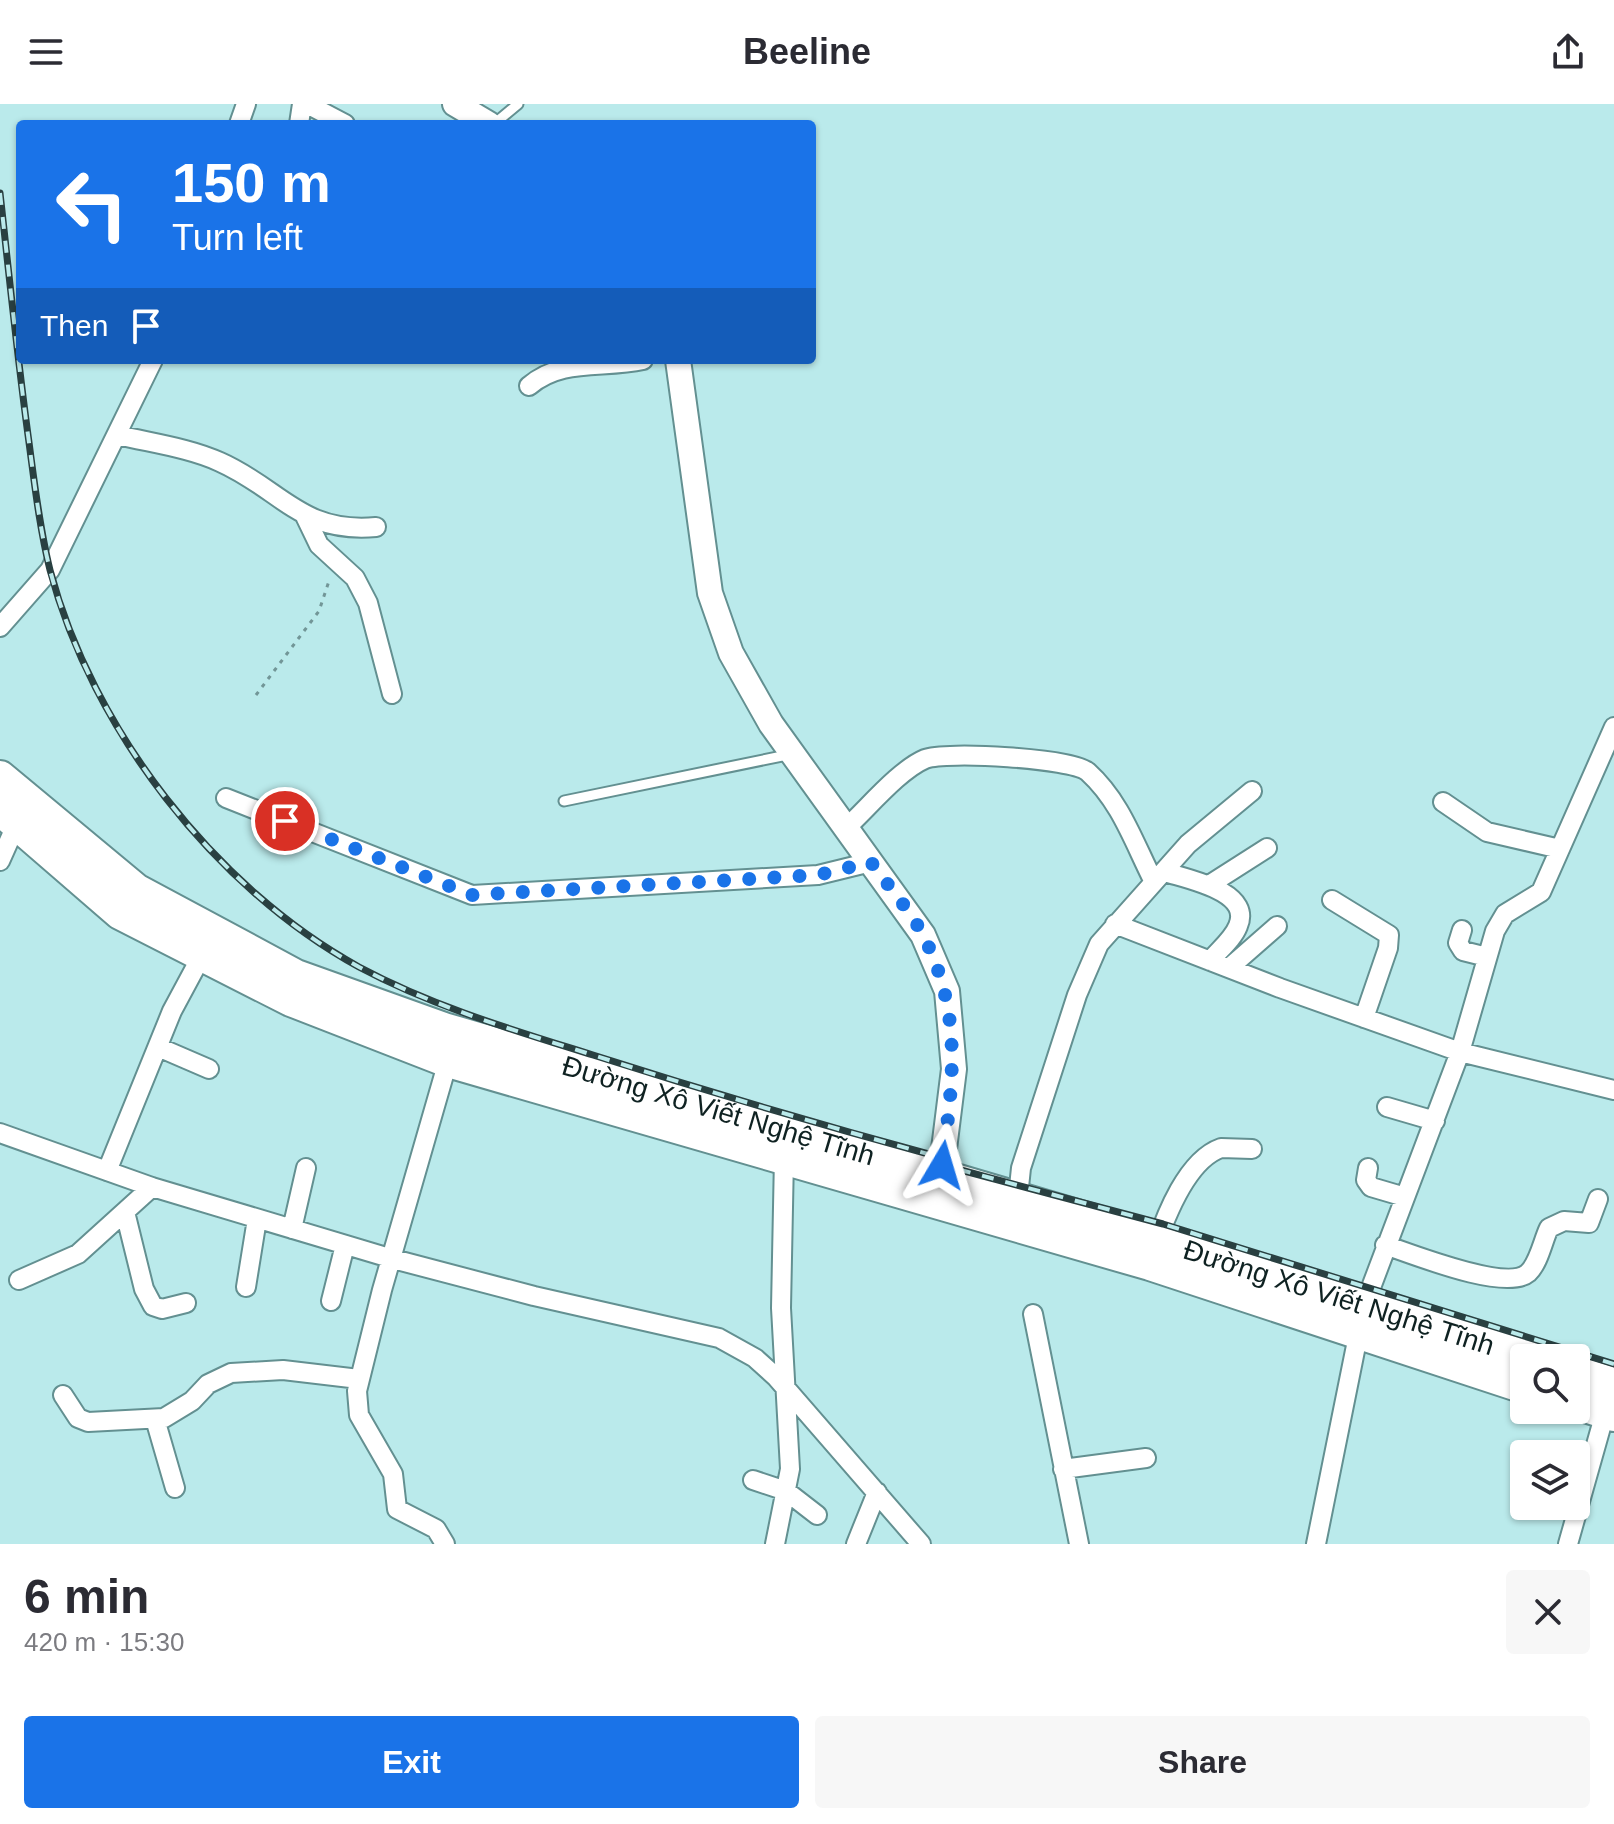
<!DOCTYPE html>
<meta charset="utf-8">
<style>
body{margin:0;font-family:Arial,sans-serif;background:#f7f7f7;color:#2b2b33;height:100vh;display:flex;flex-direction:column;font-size:30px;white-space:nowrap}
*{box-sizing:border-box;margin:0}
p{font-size:26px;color:#7c7c81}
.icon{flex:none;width:44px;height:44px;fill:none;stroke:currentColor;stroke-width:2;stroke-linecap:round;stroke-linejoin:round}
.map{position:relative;height:1440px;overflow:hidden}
.drawer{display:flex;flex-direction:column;background:#fff;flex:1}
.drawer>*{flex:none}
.guide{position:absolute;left:16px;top:16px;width:800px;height:244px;border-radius:8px;box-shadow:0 2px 6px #0004;background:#1a73e8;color:#fff;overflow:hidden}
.controls{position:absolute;left:1510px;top:1240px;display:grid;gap:16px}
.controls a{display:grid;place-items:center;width:80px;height:80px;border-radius:8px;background:#fff;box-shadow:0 2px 6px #0004;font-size:40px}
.pin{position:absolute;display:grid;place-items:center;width:68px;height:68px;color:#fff;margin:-34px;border:4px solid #fff;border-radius:50%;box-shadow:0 2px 8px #0007}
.me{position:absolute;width:88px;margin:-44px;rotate:7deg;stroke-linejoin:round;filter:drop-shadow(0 0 6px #0008)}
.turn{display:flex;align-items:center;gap:28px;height:168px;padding:0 24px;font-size:36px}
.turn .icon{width:104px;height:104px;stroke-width:2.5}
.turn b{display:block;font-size:56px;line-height:68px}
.then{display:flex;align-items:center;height:76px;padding:0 24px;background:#0003;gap:16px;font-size:30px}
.round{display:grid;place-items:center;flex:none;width:84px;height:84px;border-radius:8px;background:#f7f7f7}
.overview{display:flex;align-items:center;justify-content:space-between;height:136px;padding:0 24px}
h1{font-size:48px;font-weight:700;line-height:60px}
.action{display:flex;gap:16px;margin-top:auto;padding:16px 24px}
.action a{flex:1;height:92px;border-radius:8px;background:#1a73e8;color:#fff;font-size:32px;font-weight:700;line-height:92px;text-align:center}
.action a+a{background:#f7f7f7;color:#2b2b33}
header{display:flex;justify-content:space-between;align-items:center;height:104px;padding:0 24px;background:#fff;font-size:36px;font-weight:700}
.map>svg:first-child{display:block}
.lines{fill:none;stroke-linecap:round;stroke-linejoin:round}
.lane-casing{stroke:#639091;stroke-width:13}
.street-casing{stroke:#639091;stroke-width:22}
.secondary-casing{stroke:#639091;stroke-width:28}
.highway-casing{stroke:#639091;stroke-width:36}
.path{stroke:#729697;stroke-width:3;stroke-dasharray:4 6;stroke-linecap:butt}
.lane{stroke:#fff;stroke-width:9}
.street{stroke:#fff;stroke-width:18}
.secondary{stroke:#fff;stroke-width:24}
.highway{stroke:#fff;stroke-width:32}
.rail-casing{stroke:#294041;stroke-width:7}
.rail{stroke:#baeaeb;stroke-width:4;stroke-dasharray:12;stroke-linecap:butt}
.route{stroke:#1a73e8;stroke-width:14;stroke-dasharray:0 25.2}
.labels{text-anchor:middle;stroke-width:7;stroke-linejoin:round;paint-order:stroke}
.street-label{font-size:28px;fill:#0f2222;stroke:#baeaeb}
</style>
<header><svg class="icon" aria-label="menu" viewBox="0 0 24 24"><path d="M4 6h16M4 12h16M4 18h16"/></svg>Beeline<svg class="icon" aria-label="share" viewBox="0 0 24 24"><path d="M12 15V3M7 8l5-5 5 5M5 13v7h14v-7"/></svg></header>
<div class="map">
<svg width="1614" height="1440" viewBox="0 0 1614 1440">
<rect width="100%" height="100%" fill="#baeaeb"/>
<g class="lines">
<!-- lane casing -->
<g class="lane-casing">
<path id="lane" d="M494,20L518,0
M564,697L792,650"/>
</g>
<!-- street casing -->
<g class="street-casing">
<path id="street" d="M307,0L345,20
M239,20L246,0
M299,20L302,0
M529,282C562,254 602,265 643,256
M118,331C151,339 190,344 220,358C281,385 301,430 376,423
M305,412L319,441L355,474L368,499L392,590
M0,523L50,466L153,256
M226,694L472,791L818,771L871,758
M1443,698L1487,728L1560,745
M846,724C867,705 899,666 925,655C945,647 1072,654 1088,668C1121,698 1134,739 1154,778
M0,757L17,719
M1165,768C1186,775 1253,787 1238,822C1233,835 1219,846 1210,857
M1209,781L1267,744
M1332,796L1389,831L1388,844L1364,914
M1115,820L1280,884L1460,948L1614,986
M1462,826L1458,839L1463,847L1487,853
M1229,864L1277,822
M158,943L209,965
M1387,1003L1435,1017
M0,1029L152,1083L393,1155L534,1192L719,1234L755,1254L776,1273L921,1440
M1368,1064L1366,1076L1371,1083L1405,1093
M107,1067L172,907L201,853
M1017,1102L1021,1064L1077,891L1099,840L1188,740L1252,687
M125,1108L144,1185L153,1202L162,1205L186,1199
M292,1125L306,1064
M1385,1141C1412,1150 1506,1188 1528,1169C1539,1159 1543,1136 1549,1124L1564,1117L1589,1119L1598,1095
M1155,1143C1166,1111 1187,1056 1221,1044L1252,1045
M19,1176L78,1150L152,1083
M246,1183L257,1115
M331,1197L345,1141
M1033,1210L1079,1440
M63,1291L78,1314L88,1318L164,1314L192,1297L208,1280L231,1269L283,1266L359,1275
M155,1315L175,1384
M1063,1365L1146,1354
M753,1376L786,1387L817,1411
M445,1440L436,1425L397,1405L393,1370L359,1311L357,1287L382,1186L448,957
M775,1440L790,1365L781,1204L784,1053
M856,1440L877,1388
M1316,1440L1364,1202L1460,948L1495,827L1505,810L1541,788L1614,623
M1568,1440L1605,1309"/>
</g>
<!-- secondary casing -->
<g class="secondary-casing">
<path id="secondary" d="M455,0L489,20
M678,256L710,489L731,549L771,620L923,831L947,887L954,965L942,1061L935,1085"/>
</g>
<!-- highway casing -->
<g class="highway-casing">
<g id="highway">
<path id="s1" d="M0,673L136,786L296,872L444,925L1158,1136L1532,1254"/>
<path d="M0,705L120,809L291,896L448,957L1150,1160L1524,1283"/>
<path d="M1576,1268L1614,1280"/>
<path d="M1576,1299L1614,1311"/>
</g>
</g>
<!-- path -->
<path class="path" d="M256,591L319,507L330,474"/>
<!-- lane -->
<use href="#lane" class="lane"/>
<!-- street -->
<use href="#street" class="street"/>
<!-- secondary -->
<use href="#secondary" class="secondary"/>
<!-- highway -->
<use href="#highway" class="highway"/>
<!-- rail casing -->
<g class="rail-casing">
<path id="rail" d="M0,89C9,170 17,250 28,331C34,375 39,422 50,466C92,625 215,784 359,863C434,903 513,926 593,951C709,988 825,1022 943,1054L942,1061L1163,1120L1614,1260"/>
</g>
<!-- rail -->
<use href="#rail" class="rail"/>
</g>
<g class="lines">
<!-- route -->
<path class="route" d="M285,717L472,791L818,771L871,758C888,782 911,807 924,833C963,911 953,978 942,1061"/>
</g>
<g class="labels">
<!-- street labels -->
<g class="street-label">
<text dy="10" stroke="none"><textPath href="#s1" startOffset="802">Đường Xô Viết Nghệ Tĩnh</textPath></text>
<text dy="10" stroke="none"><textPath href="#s1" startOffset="1450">Đường Xô Viết Nghệ Tĩnh</textPath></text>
</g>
</g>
</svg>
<div class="controls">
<a><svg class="icon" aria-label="search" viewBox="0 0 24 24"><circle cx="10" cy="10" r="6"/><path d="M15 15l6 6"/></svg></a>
<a><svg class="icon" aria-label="layers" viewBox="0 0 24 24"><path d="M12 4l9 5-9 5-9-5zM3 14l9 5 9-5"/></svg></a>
</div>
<div class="pin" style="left:285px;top:717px;background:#d93025"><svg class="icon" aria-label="arrive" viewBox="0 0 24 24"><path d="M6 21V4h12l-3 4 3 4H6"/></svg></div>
<svg class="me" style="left:942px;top:1061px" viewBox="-20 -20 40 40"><path d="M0-17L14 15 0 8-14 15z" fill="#1a73e8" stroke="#fff" stroke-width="4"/></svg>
<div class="guide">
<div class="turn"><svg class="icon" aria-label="left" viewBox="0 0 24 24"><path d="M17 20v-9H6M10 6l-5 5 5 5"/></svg><div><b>150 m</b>Turn left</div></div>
<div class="then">Then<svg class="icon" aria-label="arrive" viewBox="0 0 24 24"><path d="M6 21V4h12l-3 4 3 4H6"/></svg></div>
</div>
</div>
<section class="drawer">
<div class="overview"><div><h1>6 min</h1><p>420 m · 15:30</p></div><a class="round"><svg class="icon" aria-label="close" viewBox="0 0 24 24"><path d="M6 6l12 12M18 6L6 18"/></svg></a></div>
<div class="action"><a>Exit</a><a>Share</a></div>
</section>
